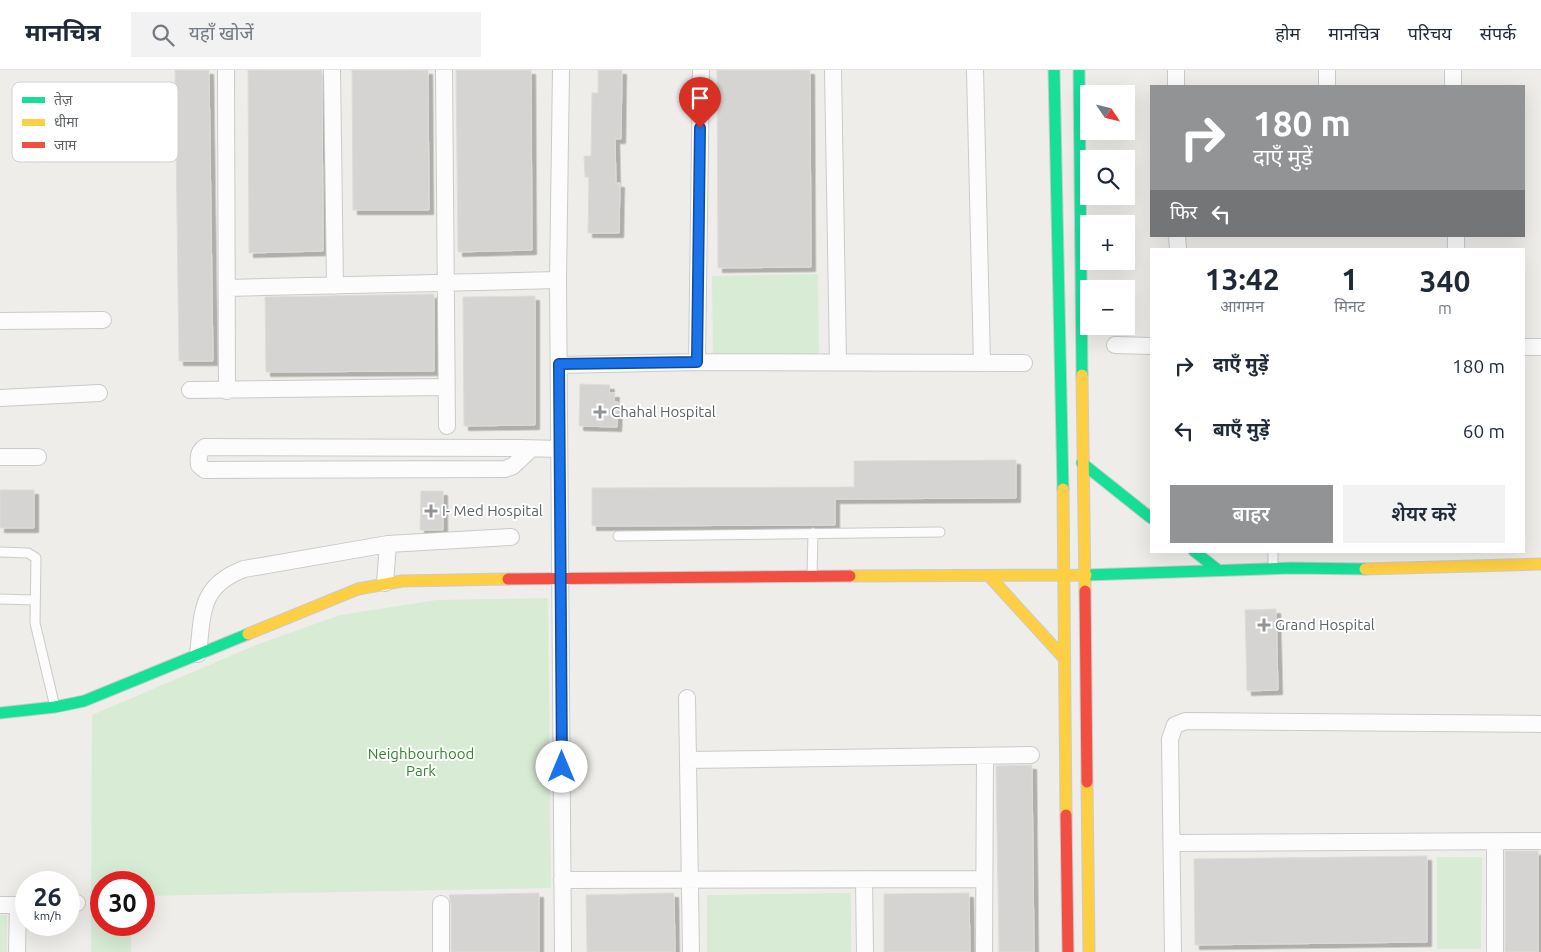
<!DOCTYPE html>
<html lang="hi">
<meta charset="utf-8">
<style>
body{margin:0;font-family:Ubuntu,"Noto Sans Devanagari",sans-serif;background:#f2f2f3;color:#1f2937;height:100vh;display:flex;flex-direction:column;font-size:19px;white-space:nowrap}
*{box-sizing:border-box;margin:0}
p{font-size:16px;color:#747a83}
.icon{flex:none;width:28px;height:28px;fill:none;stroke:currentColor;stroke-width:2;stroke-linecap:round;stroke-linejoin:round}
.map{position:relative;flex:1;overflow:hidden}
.side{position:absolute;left:1150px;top:178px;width:375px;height:305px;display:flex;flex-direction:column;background:#fff;border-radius:0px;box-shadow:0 5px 20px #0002}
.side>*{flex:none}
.banner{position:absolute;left:1150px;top:15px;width:375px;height:152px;border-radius:0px;box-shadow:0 5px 20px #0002;background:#919395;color:#fff;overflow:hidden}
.needle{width:32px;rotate:125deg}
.buttons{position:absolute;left:1080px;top:15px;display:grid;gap:10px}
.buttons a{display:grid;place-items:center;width:55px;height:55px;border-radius:0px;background:#fff;box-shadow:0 5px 20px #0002;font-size:25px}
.speed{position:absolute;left:15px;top:801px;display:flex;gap:10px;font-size:25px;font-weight:700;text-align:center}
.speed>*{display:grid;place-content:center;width:65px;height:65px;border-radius:50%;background:#fff;box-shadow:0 5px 20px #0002;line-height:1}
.speed small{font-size:12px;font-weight:400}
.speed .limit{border:8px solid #d22;background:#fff;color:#111}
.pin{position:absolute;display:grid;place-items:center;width:42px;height:42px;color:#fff;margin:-51px -21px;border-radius:50% 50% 50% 0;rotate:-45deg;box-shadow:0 0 5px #0007}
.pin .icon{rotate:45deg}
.me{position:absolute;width:55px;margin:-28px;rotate:0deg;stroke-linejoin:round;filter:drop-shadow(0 0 4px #0008)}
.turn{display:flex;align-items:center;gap:18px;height:105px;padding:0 20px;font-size:22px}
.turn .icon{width:65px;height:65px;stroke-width:2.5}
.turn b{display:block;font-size:35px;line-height:42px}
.then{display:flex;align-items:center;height:48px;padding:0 20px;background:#0003;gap:10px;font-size:19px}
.eta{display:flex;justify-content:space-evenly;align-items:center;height:85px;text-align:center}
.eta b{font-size:30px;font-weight:600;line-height:35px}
.button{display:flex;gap:10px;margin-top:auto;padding:10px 20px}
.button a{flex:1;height:58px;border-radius:0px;background:#919395;color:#fff;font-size:20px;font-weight:600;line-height:58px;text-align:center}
.button a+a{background:#f2f2f3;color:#1f2937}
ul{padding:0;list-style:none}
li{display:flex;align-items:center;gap:15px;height:65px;padding:0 20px}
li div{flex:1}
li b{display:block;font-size:19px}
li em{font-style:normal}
header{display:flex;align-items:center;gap:30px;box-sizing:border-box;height:70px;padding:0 25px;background:#fff;border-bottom:1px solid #e0e1e3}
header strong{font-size:24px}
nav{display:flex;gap:28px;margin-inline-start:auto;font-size:18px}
.search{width:350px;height:45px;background:#f2f2f3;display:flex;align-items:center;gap:12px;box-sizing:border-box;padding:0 18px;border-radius:0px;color:#747a83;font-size:19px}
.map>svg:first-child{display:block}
.green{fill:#d8ebd4}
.building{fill:#d5d4d2;stroke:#dedcd8;filter:url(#shadow)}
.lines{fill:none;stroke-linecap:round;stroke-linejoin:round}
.lane-casing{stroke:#cacaca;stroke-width:11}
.street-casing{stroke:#cacaca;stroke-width:18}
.fast-casing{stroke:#cbcbcb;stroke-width:13}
.slow-casing{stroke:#cbcbcb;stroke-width:13}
.jam-casing{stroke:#cbcbcb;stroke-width:13}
.lane{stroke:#fdfcfc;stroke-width:9}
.street{stroke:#fdfcfc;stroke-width:16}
.fast{stroke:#16e098;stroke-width:11}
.slow{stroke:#ffcf43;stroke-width:11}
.jam{stroke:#f24e42;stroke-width:11}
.route-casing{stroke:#114b97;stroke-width:12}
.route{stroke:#1a73e8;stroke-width:9}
.poi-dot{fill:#919395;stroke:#fff;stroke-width:2}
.labels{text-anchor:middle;stroke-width:4;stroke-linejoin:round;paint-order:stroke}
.poi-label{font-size:15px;fill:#5e6368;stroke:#fff;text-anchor:start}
.park-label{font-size:15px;fill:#328430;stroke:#fff}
.key{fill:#fff;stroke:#cfd0d2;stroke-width:1}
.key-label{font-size:14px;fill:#5e6368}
</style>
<header>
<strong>मानचित्र</strong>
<div class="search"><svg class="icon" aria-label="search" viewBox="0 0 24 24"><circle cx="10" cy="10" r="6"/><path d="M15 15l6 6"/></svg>यहाँ खोजें</div>
<nav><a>होम</a><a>मानचित्र</a><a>परिचय</a><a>संपर्क</a></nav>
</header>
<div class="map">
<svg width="1541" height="882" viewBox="0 0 1541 882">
<defs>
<filter id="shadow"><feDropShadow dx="4.5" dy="4.5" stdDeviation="0" flood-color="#0004"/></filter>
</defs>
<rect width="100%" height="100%" fill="#efede9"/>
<!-- green -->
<path class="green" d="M818,204L819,291L713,292L712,206Z
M548,528L551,818L144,826V812H101V855H131V882H91L92,645L256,575L340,545L437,530Z
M1437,787H1482L1481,879H1437Z
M851,823V882H707V825Z
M0,845H7V882H0Z"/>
<!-- building -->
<path class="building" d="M175,0H209L213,291H179Z
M248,0H322L323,181L249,183Z
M352,0H428L429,140H353Z
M456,0H531L532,180L458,182Z
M598,0H622L621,69H615L616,113H620L619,163H588L589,107H585L584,86H591L592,23H598Z
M717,0H810L811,197L718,198Z
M434,224V301L266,302L265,227Z
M535,226V355L464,356L463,227Z
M580,314L610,315L609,323H615L614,332H618L617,357L579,356Z
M1016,390V428L835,429V455L592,456V418L854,417V391Z
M0,420H34V458H0Z
M421,421H443V460H420Z
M1276,539L1278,620L1247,621L1245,540Z
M1032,695L1034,882H999L996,696Z
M1505,781H1538V882H1505Z
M1427,786V872L1195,875L1194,789Z
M539,823V882H451V834L449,825Z
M674,823L675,882H587L586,825Z
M969,823L970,882H884V824Z"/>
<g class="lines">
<!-- lane casing -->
<g class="lane-casing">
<path id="lane" d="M618,466L940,462
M0,482L28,483L36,488L35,553L55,637
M1273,498V481
M812,506L813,463
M0,529L34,530"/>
</g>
<!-- street casing -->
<g class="street-casing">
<path id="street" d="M226,0L227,321
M332,0L335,216
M444,0L447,356
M561,0L558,210L563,882
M833,0L838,292
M975,0L982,293
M1176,0V16
M1327,0V16
M1453,0V16
M1177,166L1178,179
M1456,166V179
M227,218L558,210
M0,251L103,250
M1115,275L1151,276
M1524,277H1541
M697,292L701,0
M559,295L697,292L1024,293
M190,320L446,317
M0,328L99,323
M531,379L513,396L505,399L205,400L199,395C198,388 198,381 205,377L521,378L559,379
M0,387H38
M385,513L388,474
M198,584C203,543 199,516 244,499L388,474L511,467
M687,628L691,882
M688,690L1031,685
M1172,773L1541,771
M562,810L984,809
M864,810L865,882
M69,833H77
M441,834V882
M0,835H26
M17,882L18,835
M984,882L985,686
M1173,882L1170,669L1175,655L1186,651L1541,654
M1495,882V772"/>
</g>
<!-- fast casing -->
<g class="fast-casing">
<path id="fast" d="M1054,0L1063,419
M1079,0L1082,305
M1082,393L1151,448
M1194,481L1218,500
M1086,505L1292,498L1365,499
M0,643L55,637L84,631L248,564"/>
</g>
<!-- slow casing -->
<g class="slow-casing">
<path id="slow" d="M1082,305L1085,521
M1063,419L1066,745
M1365,499L1541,494
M850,506L1086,505
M989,506L1063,587
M248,564L358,519L402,511L508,509
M1087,712L1089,882"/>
</g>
<!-- jam casing -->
<g class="jam-casing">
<path id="jam" d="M508,509L850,506
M1085,521L1087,712
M1066,745L1068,882"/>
</g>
<!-- lane -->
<use href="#lane" class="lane"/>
<!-- street -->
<use href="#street" class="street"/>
<!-- fast -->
<use href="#fast" class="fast"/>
<!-- slow -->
<use href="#slow" class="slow"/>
<!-- jam -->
<use href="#jam" class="jam"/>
</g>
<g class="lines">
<!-- route casing -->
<g class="route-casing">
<path id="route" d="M562,697L559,294L697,292L700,58"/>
</g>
<!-- route -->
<use href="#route" class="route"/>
</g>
<!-- markers -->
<g class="poi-dot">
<path d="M597.5 334.5h5v5h5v5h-5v5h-5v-5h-5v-5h5z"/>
<path d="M428.5 433.5h5v5h5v5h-5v5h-5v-5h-5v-5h5z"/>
<path d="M1261.5 547.5h5v5h5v5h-5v5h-5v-5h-5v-5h5z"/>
</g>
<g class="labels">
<!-- poi labels -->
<g class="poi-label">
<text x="611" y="347">Chahal Hospital</text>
<text x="442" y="446">I- Med Hospital</text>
<text x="1275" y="560">Grand Hospital</text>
</g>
<!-- park labels -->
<g class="park-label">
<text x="421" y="689">Neighbourhood<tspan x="421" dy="17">Park</tspan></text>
</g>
</g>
<!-- legend -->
<rect x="12" y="12" width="166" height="80" rx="8" class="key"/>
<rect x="22" y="27" width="23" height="6" fill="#16e098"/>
<rect x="22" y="49" width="23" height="7" fill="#ffcf43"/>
<rect x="22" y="72" width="23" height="6" fill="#f24e42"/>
<g class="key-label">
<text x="54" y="35">तेज़</text>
<text x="54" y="57">धीमा</text>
<text x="54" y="80">जाम</text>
</g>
</svg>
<div class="buttons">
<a><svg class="needle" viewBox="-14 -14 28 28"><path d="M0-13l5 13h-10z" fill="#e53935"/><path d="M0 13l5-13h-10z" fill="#747a83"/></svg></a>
<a><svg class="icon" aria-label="search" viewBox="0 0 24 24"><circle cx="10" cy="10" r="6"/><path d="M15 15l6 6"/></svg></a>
<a>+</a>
<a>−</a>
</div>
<div class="speed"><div>26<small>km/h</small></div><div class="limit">30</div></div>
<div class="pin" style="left:700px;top:58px;background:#d93025"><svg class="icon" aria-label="arrive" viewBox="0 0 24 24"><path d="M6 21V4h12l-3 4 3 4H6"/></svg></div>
<svg class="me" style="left:562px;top:697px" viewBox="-20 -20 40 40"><circle r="19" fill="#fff"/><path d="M0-13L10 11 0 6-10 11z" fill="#1a73e8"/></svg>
<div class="banner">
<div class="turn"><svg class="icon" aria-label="right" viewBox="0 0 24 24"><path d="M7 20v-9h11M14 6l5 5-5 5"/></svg><div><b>180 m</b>दाएँ मुड़ें</div></div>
<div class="then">फिर<svg class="icon" aria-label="left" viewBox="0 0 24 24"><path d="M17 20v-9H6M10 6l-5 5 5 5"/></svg></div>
</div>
<section class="side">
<div class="eta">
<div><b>13:42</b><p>आगमन</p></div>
<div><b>1</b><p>मिनट</p></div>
<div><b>340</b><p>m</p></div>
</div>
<ul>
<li><svg class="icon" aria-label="right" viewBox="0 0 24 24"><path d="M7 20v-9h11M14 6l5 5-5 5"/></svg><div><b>दाएँ मुड़ें</b></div><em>180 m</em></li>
<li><svg class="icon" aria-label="left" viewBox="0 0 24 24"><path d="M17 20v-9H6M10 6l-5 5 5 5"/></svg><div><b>बाएँ मुड़ें</b></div><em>60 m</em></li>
</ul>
<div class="button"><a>बाहर</a><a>शेयर करें</a></div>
</section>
</div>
